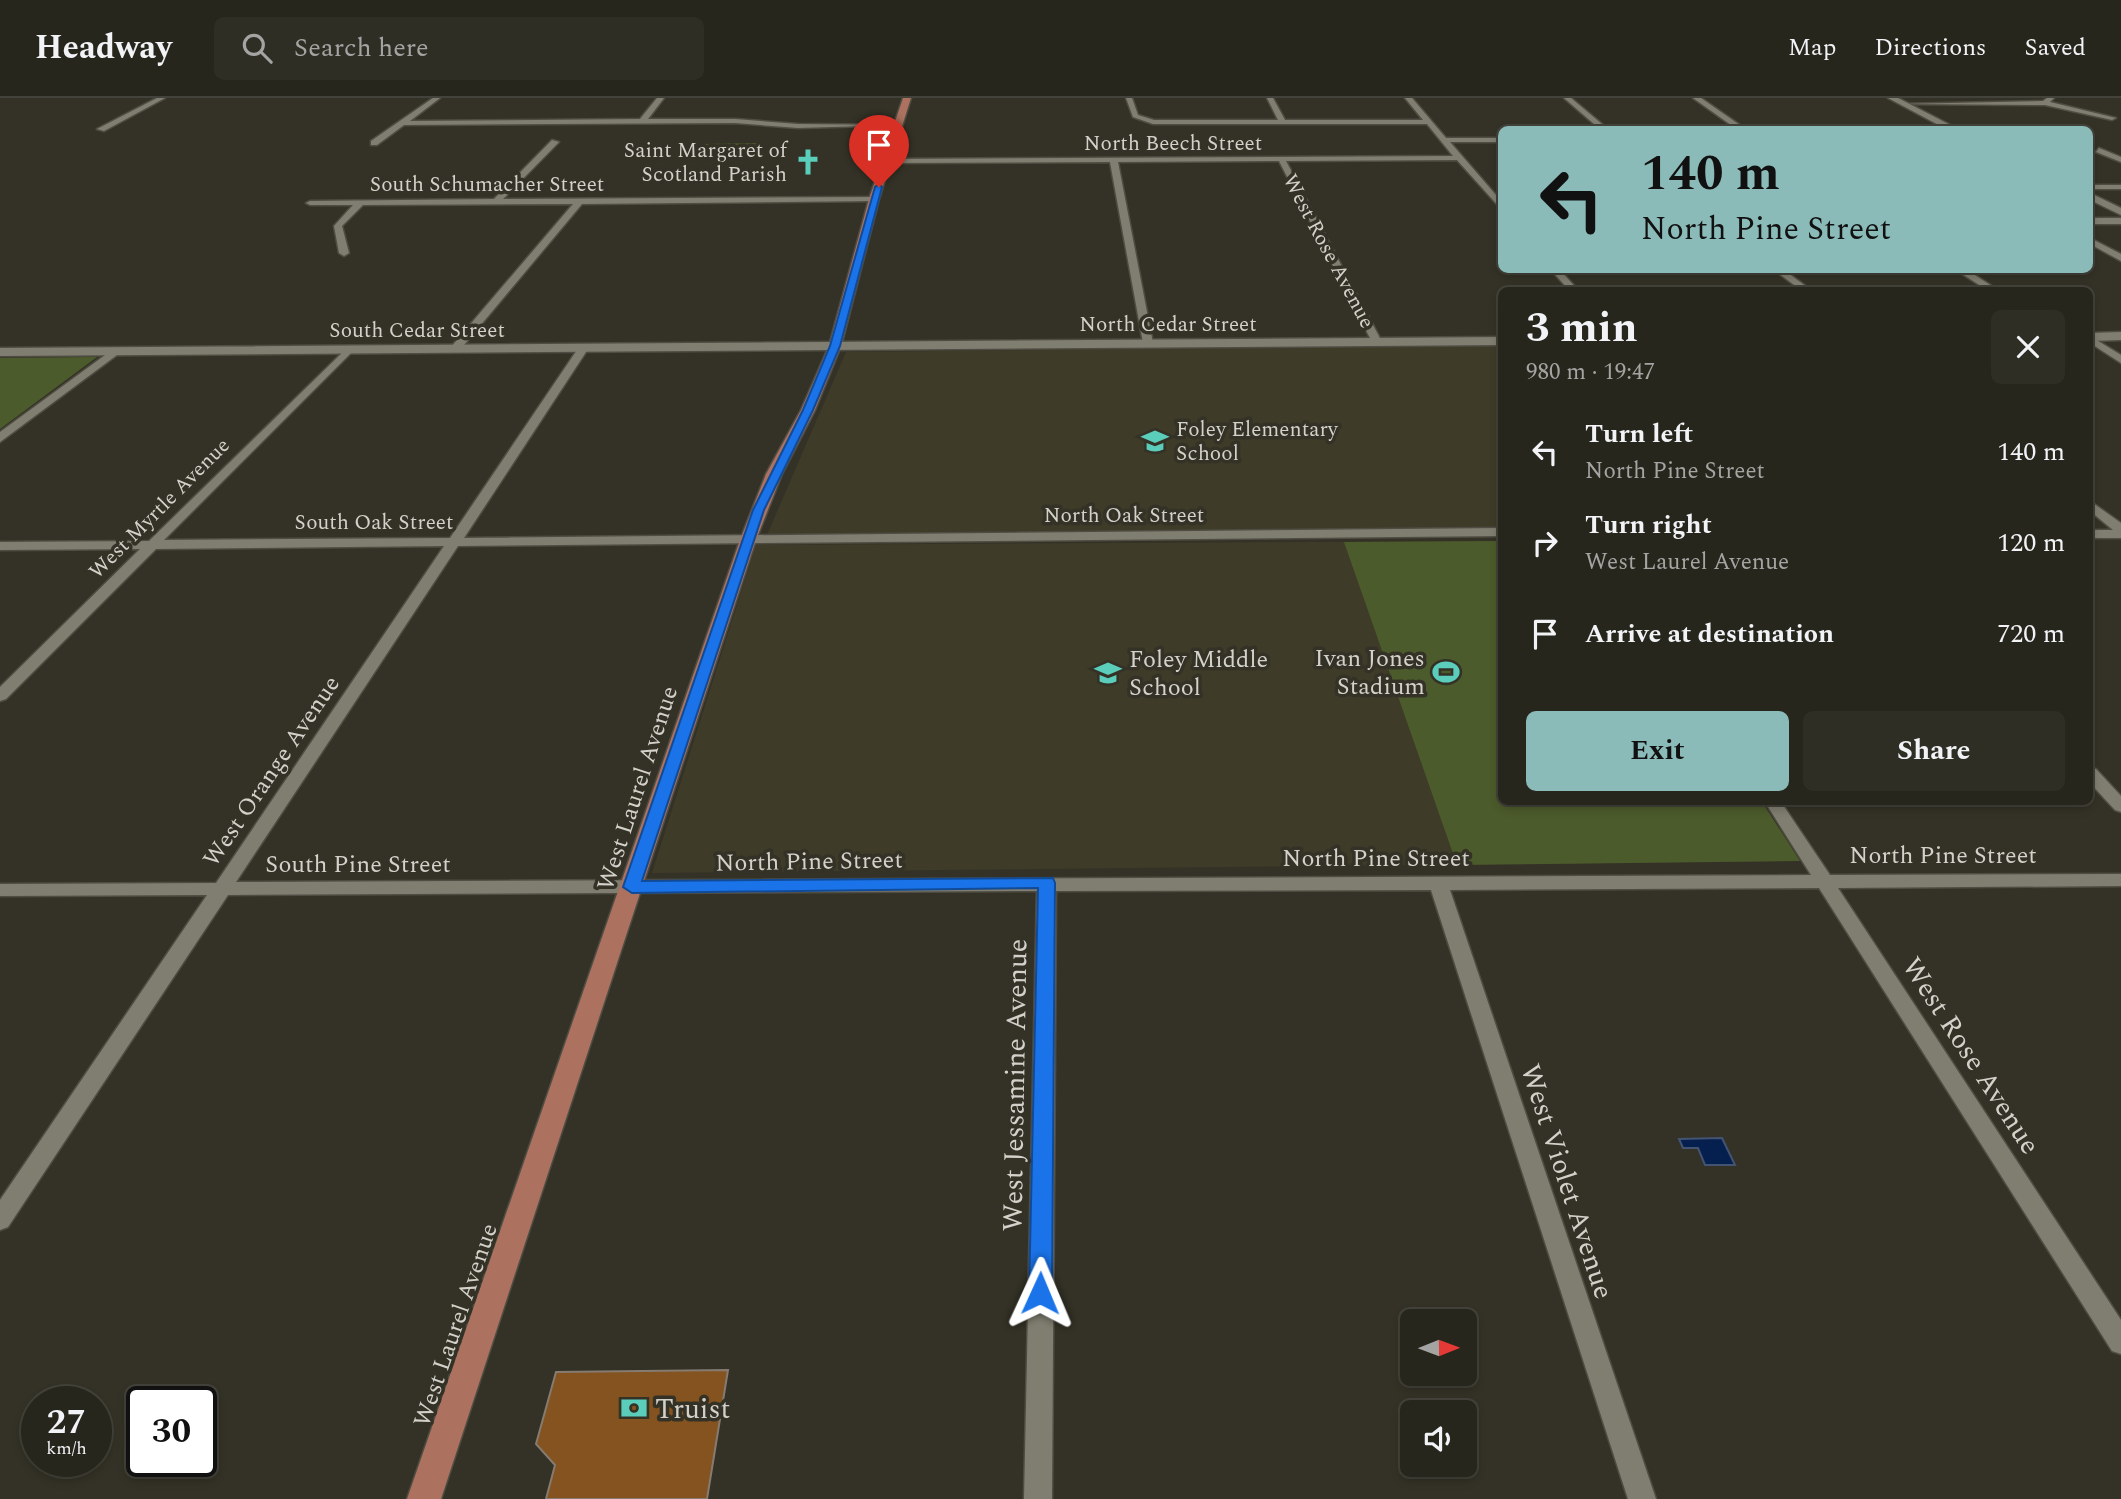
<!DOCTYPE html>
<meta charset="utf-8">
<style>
body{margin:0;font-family:Spectral,serif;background:#2f2e25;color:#f1f3f6;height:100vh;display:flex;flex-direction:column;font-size:26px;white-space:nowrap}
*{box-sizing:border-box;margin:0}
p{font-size:23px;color:#a4a5a3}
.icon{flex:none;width:38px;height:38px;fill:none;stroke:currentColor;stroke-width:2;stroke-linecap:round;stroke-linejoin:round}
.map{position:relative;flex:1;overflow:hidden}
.sheet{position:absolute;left:1498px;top:189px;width:595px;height:518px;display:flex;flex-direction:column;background:#27261c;border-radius:10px;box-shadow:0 4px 10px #0003,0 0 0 2px #43433b}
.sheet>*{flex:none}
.banner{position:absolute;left:1498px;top:28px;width:595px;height:147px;border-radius:10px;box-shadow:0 4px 10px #0003,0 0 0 2px #43433b;background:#8bbbb9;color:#111;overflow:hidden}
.needle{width:46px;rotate:89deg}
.fabs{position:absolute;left:1400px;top:1211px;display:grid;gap:14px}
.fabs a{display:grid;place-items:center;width:77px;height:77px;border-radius:10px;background:#27261c;box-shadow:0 4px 10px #0003,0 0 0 2px #43433b;font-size:35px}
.speed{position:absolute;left:21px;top:1288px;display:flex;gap:14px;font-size:35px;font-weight:700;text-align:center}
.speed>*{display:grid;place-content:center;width:91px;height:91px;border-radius:50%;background:#27261c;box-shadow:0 4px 10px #0003,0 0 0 2px #43433b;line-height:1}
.speed small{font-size:18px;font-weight:400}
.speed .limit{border:4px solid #111;border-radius:10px;background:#fff;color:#111}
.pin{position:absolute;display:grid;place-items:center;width:60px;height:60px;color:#fff;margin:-72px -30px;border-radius:50% 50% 50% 0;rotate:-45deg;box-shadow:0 0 7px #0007}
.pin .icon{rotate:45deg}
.me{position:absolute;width:77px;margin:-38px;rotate:1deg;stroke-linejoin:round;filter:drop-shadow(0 0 5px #0008)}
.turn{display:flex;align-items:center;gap:24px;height:147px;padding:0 28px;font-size:32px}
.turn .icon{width:91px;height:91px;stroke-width:2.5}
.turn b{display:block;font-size:49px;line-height:60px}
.round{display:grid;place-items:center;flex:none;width:74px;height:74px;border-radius:10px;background:#2f2e25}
.head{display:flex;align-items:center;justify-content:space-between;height:119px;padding:0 28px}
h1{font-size:42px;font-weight:700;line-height:52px}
.primary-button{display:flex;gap:14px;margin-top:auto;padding:14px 28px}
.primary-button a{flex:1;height:80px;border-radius:10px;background:#8bbbb9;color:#111;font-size:28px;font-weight:700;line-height:80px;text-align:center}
.primary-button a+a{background:#2f2e25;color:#f1f3f6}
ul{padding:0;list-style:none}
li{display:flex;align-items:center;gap:21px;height:91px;padding:0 28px}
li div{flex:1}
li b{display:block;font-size:26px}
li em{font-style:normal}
header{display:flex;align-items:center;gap:42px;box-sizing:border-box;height:98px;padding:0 35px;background:#27261c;border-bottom:2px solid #43433b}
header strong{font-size:33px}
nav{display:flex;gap:38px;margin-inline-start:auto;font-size:24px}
.search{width:490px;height:63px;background:#2f2e25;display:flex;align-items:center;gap:18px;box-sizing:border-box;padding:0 24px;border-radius:10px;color:#a4a5a3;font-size:26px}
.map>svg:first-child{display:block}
.built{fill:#3f3b29}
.green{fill:#4c5b2b}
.water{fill:#051f4e;stroke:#435473;stroke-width:2}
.building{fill:#84531f;stroke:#867b71;stroke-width:2}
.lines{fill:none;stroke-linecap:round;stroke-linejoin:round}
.minor-casing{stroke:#4f4d43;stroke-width:3}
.tertiary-casing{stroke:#4f4d43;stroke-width:3}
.primary-casing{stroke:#4f4d43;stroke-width:3}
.minor{fill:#807e70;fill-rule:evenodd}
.tertiary{fill:#807e70;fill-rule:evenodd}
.primary{fill:#ac715f;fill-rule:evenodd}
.route{fill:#1a73e8;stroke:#114b97;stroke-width:2}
.labels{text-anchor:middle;stroke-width:7;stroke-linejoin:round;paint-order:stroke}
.far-street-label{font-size:21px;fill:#d3d1ca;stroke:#343226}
.far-poi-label{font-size:21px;fill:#d3d1ca;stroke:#343226;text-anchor:end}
.poi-label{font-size:24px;fill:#d3d1ca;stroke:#343226;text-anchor:end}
.street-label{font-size:24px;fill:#d3d1ca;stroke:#343226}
.near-street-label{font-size:28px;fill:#d3d1ca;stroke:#343226}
.near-poi-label{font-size:28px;fill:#d3d1ca;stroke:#343226;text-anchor:start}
</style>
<header>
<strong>Headway</strong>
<div class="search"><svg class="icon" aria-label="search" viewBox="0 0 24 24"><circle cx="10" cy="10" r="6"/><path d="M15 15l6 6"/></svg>Search here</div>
<nav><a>Map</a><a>Directions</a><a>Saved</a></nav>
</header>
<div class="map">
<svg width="2121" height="1401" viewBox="0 0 2121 1401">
<rect width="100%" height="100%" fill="#343226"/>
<!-- built -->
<path class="built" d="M1501,247V432L767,437L846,254Z
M1501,443L1502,704H1762L1800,763L652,775L756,447Z"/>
<!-- green -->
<path class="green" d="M763,45L756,58L690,59L698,46Z
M97,259L0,331V260Z
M1501,443L1502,704H1762L1800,763L1457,767L1344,444Z"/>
<!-- water -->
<path class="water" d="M1722,1040L1735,1067H1705L1698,1050H1683L1679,1041Z"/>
<!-- building -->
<path class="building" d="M728,1272L707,1401H546L555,1367L536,1346L556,1274Z"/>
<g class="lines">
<!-- minor casing -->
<g class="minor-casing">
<path id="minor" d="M157,0H165L104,33L97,31Z
M433,0H440L410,23L640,21L657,0H664L648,21H735L798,26L902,27L798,30L735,25L404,27L377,47H371V43Z
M1126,0H1132L1138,17L1154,22H1278L1267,0H1273L1285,22H1423L1405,0H1412L1446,40H1502V44H1450L1502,104V112L1457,62L1286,63L1382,244L1377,247L1372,244L1279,63L1118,64L1153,245L1148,248L1143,245L1110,64L886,65L882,63L886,61L1453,58L1427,26H1153L1133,19Z
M1564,0H1571L1609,32H1601Z
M1693,0H1701L1747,32H1738Z
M2047,0H2054L2050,4L2116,20L2112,22L2045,7L1901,6L2043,3Z
M552,42L559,44L503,101L874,99L878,101L874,103L582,106L459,253H451V249L573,106L363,107L342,128L349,155L344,158L339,155L334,128L353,107H310L306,105L310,103L494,101Z
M2099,50L2121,59V64L2096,54Z
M2090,87H2121V91H2090Z
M2090,120H2121V126H2090Z
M2090,140L2121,156V163L2090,146Z
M1551,172H1560L1578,192H1569Z
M1774,172H1784L1811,192H1801Z
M1956,172H1967L1998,192H1987Z
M2090,238L2121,257V265L2090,245Z
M583,248L588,251L464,440L1502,430V438L458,448L236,784L1811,777L1765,704H1781L1830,777L2121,776V788L1838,790L2121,1222V1256L2112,1253L1819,790L1450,792L1656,1401H1628L1431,792L1056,793L1052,1401H1024L1037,793L228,797L8,1129L0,1132V1102L207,797L0,798V786L216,785L444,448L156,451L6,601L0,603V589L140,451L0,452V444L149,443L348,249L352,250V254L164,442L450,440L579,249Z
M112,252L121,254L0,344V334Z
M2090,403L2121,425V440H2090V432H2113L2090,413Z
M2090,670L2096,671L2121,698V714L2115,712L2090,685Z"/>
</g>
<!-- tertiary casing -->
<g class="tertiary-casing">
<path id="tertiary" d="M1888,0H1898L1960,32H1948Z
M2090,95L2121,110V117L2090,102Z
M2121,234V242L2090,243V235Z
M1502,239V247L0,258V250Z"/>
</g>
<!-- primary casing -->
<g class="primary-casing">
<path id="primary" d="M903,0H911L879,101L841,248L815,312L782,376L756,442L441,1401H407L740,442L766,376L801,312L829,248L869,101Z"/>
</g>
<!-- minor -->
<use href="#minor" class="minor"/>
<!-- tertiary -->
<use href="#tertiary" class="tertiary"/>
<!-- primary -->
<use href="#primary" class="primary"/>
</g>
<!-- route -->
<path class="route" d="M879,86L882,89L840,248L813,312L764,412L642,783L1053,780L1055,785L1052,1195L1048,1203L1040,1206L1032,1203L1029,1195L1038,790L632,795L623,789L753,412L803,312L830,248L875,89Z"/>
<!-- icons -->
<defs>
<g id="church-bare" transform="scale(2.1)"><path d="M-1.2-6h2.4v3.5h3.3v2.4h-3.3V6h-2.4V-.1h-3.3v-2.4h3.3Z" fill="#5bcebb" stroke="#343226" stroke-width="2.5" paint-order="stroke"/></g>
<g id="school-bare" transform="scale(2.1)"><path d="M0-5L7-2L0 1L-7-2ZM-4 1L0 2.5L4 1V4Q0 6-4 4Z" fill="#5bcebb" stroke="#343226" stroke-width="2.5" paint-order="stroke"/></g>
<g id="stadium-bare" transform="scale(2.1)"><path d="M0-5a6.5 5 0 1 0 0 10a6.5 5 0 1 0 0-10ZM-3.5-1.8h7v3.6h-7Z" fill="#5bcebb" stroke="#343226" stroke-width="2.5" paint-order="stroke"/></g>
<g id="bank-bare" transform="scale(2.1)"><path d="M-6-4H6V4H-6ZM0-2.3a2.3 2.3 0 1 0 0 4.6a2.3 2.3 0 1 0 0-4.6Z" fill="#5bcebb" stroke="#343226" stroke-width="2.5" paint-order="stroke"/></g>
</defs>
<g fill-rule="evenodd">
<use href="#church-bare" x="808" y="64"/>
<use href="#school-bare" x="1155" y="343"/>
<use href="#stadium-bare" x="1446" y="574"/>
<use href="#school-bare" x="1108" y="575"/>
<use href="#bank-bare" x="634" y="1310"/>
</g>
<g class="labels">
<!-- far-street labels -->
<g class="far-street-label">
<text x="1173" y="52">North Beech Street</text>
<text x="487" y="93">South Schumacher Street</text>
<text transform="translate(1329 153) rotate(62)" y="7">West Rose Avenue</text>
<text x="1168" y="233">North Cedar Street</text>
<text x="417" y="239">South Cedar Street</text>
<text transform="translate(159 410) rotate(-45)" y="7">West Myrtle Avenue</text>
<text x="1124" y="424">North Oak Street</text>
<text x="374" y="431">South Oak Street</text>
</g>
<!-- far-poi labels -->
<g class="far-poi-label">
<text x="787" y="59">Saint Margaret of<tspan x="787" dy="24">Scotland Parish</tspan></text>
<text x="1176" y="338" text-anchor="start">Foley Elementary<tspan x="1176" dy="24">School</tspan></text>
</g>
<!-- poi labels -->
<g class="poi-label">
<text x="1425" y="568">Ivan Jones<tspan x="1425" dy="28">Stadium</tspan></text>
<text x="1129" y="569" text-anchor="start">Foley Middle<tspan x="1129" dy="28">School</tspan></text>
</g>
<!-- street labels -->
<g class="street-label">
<text transform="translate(271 673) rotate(-56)" y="8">West Orange Avenue</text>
<text transform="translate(637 690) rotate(-72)" y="8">West Laurel Avenue</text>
<text x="1943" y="765">North Pine Street</text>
<text x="1376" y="768">North Pine Street</text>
<text transform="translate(809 763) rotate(-1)" y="8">North Pine Street</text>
<text x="358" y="774">South Pine Street</text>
<text transform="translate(455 1227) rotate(-71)" y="8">West Laurel Avenue</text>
</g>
<!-- near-street labels -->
<g class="near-street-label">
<text transform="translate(1972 957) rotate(57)" y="10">West Rose Avenue</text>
<text transform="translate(1014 987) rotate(-89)" y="10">West Jessamine Avenue</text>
<text transform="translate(1568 1083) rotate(72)" y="10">West Violet Avenue</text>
</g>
<!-- near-poi labels -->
<g class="near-poi-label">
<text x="655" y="1320">Truist</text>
</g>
</g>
</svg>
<div class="fabs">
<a><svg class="needle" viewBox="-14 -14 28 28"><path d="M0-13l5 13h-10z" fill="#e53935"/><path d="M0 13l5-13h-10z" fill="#a4a5a3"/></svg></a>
<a><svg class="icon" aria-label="sound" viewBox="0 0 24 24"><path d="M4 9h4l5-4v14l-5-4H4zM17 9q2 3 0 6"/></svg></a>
</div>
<div class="speed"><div>27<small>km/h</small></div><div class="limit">30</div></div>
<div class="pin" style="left:879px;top:89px;background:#d93025"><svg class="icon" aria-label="arrive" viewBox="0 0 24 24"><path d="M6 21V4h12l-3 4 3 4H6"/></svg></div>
<svg class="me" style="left:1040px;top:1195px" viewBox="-20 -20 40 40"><path d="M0-17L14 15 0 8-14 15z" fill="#1a73e8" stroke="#fff" stroke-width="4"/></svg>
<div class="banner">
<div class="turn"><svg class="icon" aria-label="left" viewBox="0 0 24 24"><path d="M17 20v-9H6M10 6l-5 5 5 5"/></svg><div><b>140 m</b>North Pine Street</div></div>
</div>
<section class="sheet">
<div class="head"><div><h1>3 min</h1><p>980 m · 19:47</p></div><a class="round"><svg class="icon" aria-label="close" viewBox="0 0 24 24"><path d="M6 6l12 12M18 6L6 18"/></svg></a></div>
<ul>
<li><svg class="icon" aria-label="left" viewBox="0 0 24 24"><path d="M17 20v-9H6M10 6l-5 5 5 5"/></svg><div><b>Turn left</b><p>North Pine Street</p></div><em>140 m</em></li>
<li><svg class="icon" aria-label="right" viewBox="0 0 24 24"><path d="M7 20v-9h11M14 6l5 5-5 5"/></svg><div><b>Turn right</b><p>West Laurel Avenue</p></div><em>120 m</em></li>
<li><svg class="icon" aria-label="arrive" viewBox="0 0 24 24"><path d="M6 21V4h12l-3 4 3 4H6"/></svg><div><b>Arrive at destination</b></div><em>720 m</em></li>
</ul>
<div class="primary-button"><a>Exit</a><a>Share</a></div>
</section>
</div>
